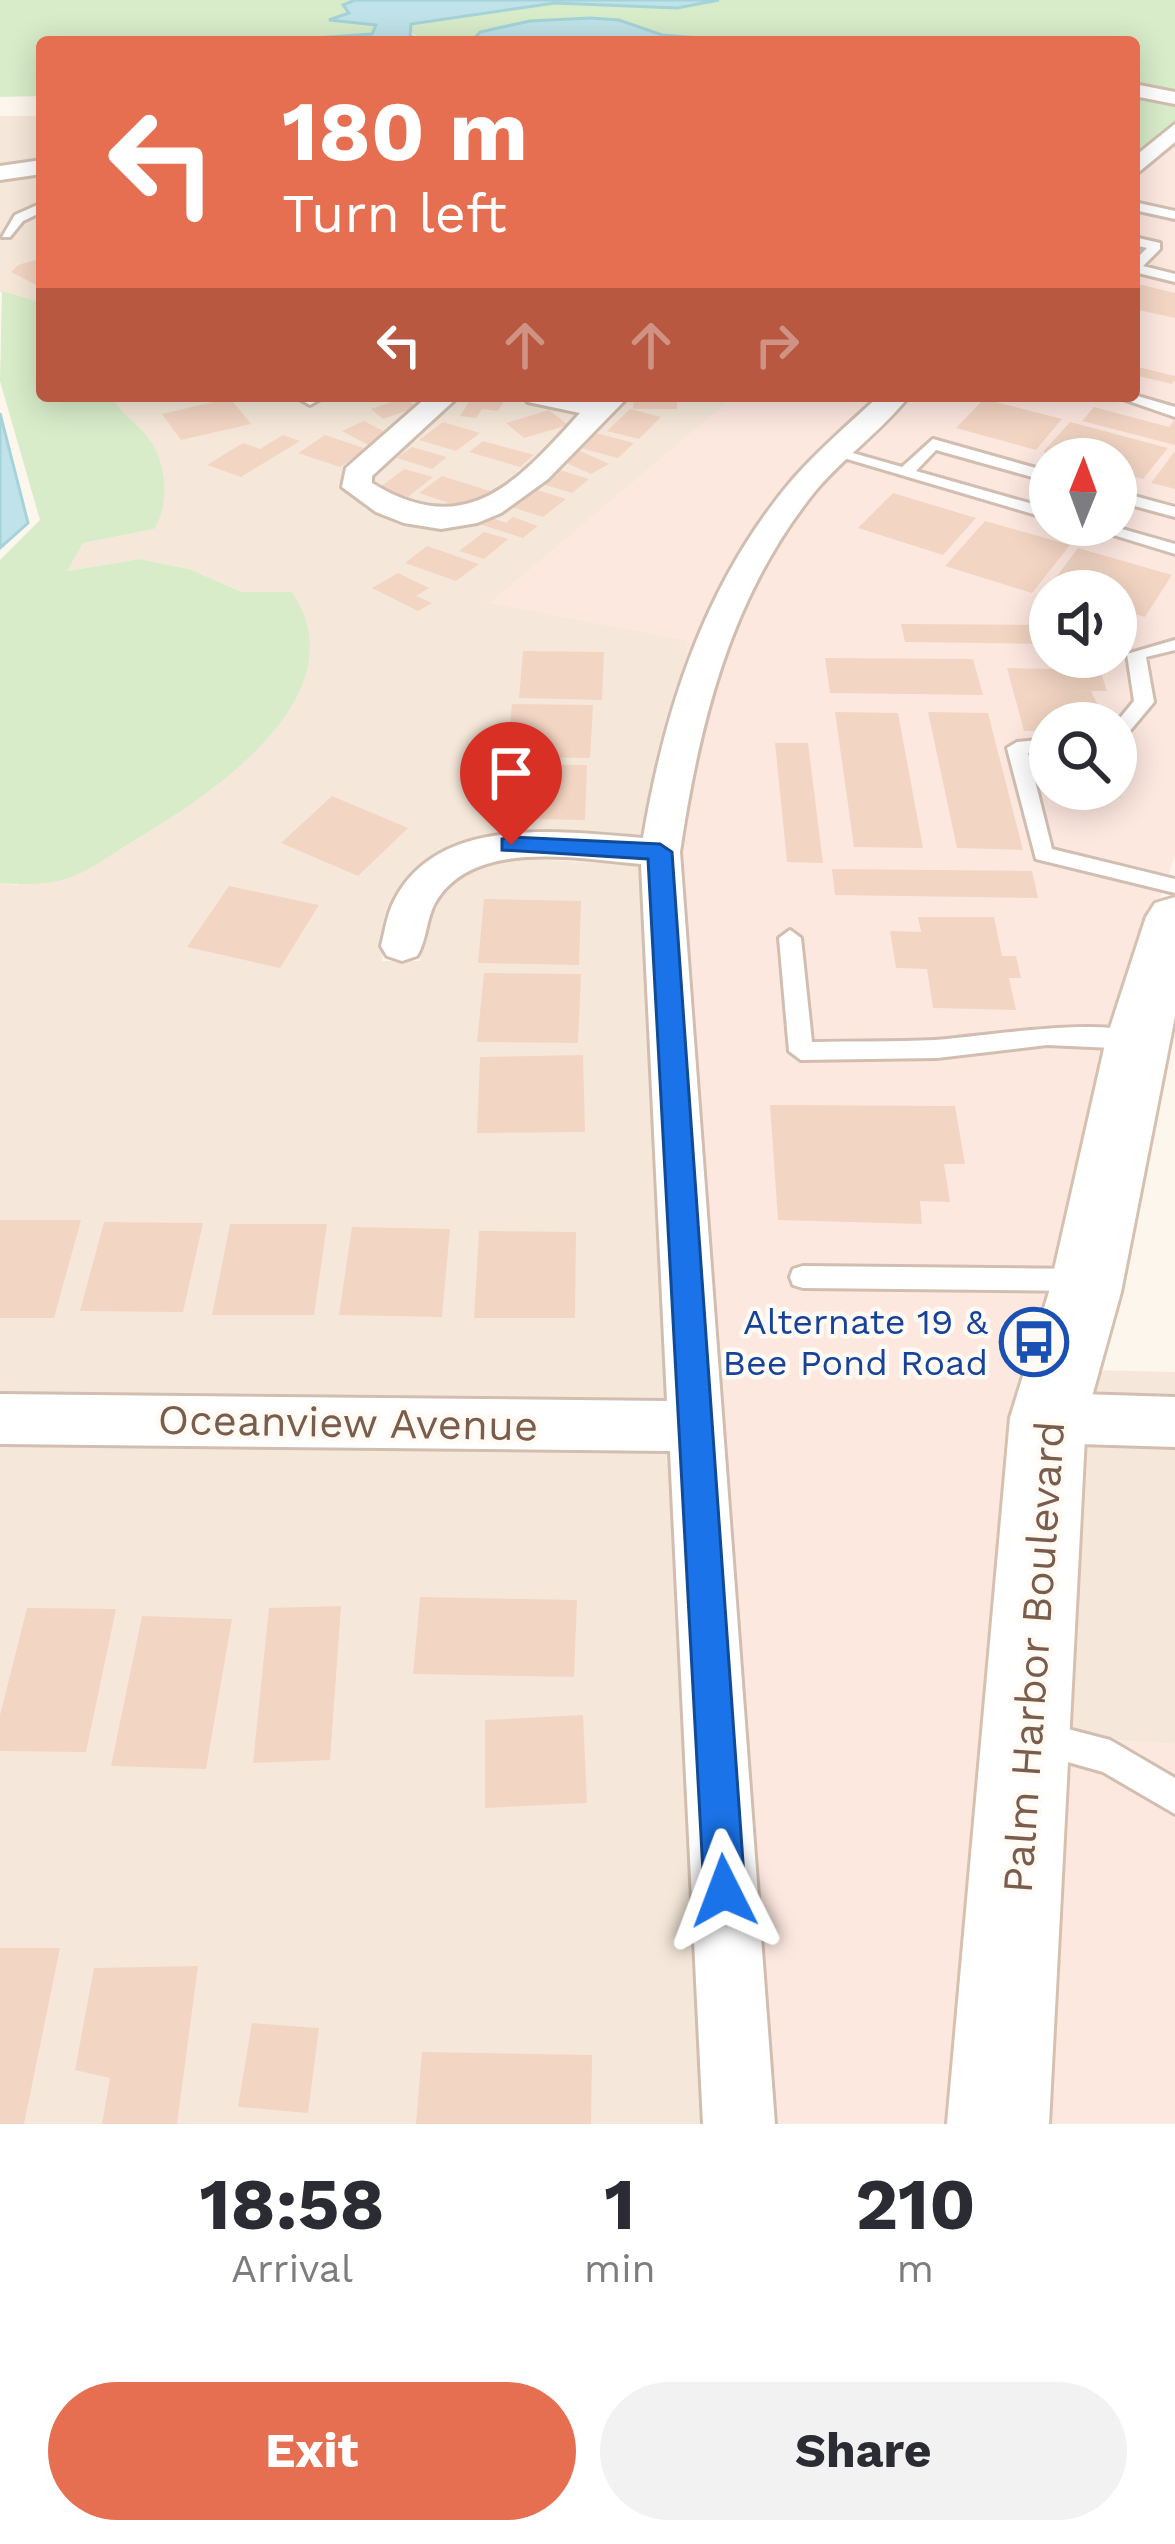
<!DOCTYPE html>
<style>
body{margin:0;font-family:"Work Sans",sans-serif;background:#f2f2f3;color:#2b2b33;height:100vh;display:flex;flex-direction:column;font-size:45px;white-space:nowrap}
*{box-sizing:border-box;margin:0}
p{font-size:39px;color:#7c7c81}
.icon{flex:none;width:66px;height:66px;fill:none;stroke:currentColor;stroke-width:2;stroke-linecap:round;stroke-linejoin:round}
.map{position:relative;height:2124px;overflow:hidden}
.details{display:flex;flex-direction:column;background:#fff;flex:1}
.details>*{flex:none}
.top-card{position:absolute;left:36px;top:36px;width:1104px;height:366px;border-radius:12px;box-shadow:0 6px 30px #0003;background:#e76f51;color:#fff;overflow:hidden}
.needle{width:78px;rotate:1deg}
.buttons{position:absolute;left:1029px;top:438px;display:grid;gap:24px}
.buttons a{display:grid;place-items:center;width:108px;height:108px;border-radius:50%;background:#fff;box-shadow:0 6px 30px #0003;font-size:60px}
.pin{position:absolute;display:grid;place-items:center;width:102px;height:102px;color:#fff;margin:-123px -51px;border-radius:50% 50% 50% 0;rotate:-45deg;box-shadow:0 0 12px #0007}
.pin .icon{rotate:45deg}
.me{position:absolute;width:132px;margin:-66px;rotate:357deg;stroke-linejoin:round;filter:drop-shadow(0 0 9px #0008)}
.turn{display:flex;align-items:center;gap:42px;height:252px;padding:0 48px;font-size:54px}
.turn .icon{width:156px;height:156px;stroke-width:2.5}
.turn b{display:block;font-size:84px;line-height:102px}
.lanes{display:flex;align-items:center;height:114px;padding:0 48px;background:#0003;justify-content:center;gap:60px;direction:ltr}
.lanes .off{opacity:.35}
.eta{display:flex;justify-content:space-evenly;align-items:center;height:204px;text-align:center}
.eta b{font-size:72px;font-weight:700;line-height:84px}
.button{display:flex;gap:24px;margin-top:auto;padding:24px 48px}
.button a{flex:1;height:138px;border-radius:72px;background:#e76f51;color:#fff;font-size:48px;font-weight:700;line-height:138px;text-align:center}
.button a+a{background:#f2f2f3;color:#2b2b33}
.map>svg:first-child{display:block}
.residential{fill:#f5e8da}
.commercial{fill:#fde8e0;fill-rule:evenodd}
.green{fill:#d8ecc9}
.water{fill:#bfe3e8;stroke:#a5d3da;stroke-width:3}
.building{fill:#f3d5c3}
.lines{fill:none;stroke-linecap:round;stroke-linejoin:round}
.lane-casing{stroke:#d1beb0;stroke-width:6}
.street-casing{stroke:#d1beb0;stroke-width:6}
.secondary-casing{stroke:#d6c0b0;stroke-width:6}
.lane{fill:#fff;fill-rule:evenodd}
.street{fill:#fff;fill-rule:evenodd}
.secondary{fill:#fff;fill-rule:evenodd}
.route{fill:#1a73e8;stroke:#114b97;stroke-width:3}
.labels{text-anchor:middle;stroke-width:9;stroke-linejoin:round;paint-order:stroke}
.transit-label{font-size:36px;fill:#164399;stroke:#fffaf3;text-anchor:end}
.near-street-label{font-size:42px;fill:#7a5c4d;stroke:#fffaf3}
</style>
<div class="map">
<svg width="1175" height="2124" viewBox="0 0 1175 2124">
<rect width="100%" height="100%" fill="#fdf6ec"/>
<!-- residential -->
<path class="residential" d="M0,116H42V163L0,170Z
M42,171V303L0,292V178Z
M112,396H431L346,471L343,487L360,503L404,521L451,530L484,522L511,504L572,455L607,412L630,396H735L492,602L686,640L688,654L655,765L644,838L513,832L473,837L444,849L418,871L394,900L385,925L382,961H420L427,911L448,884L485,862L511,858L642,865L670,1401L0,1394V883L18,885L292,592H242L189,569L139,559L66,571L83,543L154,529L150,440L119,411Z
M460,396H505L580,412L550,447L466,511L420,507L371,484V475Z
M1093,1370L1175,1372V1398L1089,1395Z
M0,1444L673,1452L706,2124H0Z
M1082,1445L1175,1448V1744L1054,1736Z"/>
<!-- commercial -->
<path class="commercial" d="M1175,141V856L1154,915L964,2124H772L678,860L704,740L700,720L751,585L783,534L837,466L910,396H1134V181ZM1050,459H1116V525H1050ZM1050,591H1116V657H1050ZM1050,723H1116V789H1050Z
M735,396H880L814,458L756,527L723,578L688,654L685,640L490,603Z
M1054,1736L1175,1744V2124H1032Z"/>
<!-- green -->
<path class="green" d="M0,0H355L344,4L350,13L333,22L360,20L376,25L372,34L259,42H42V96L0,97Z
M719,0H1175V120L1134,158V42H428L409,32L411,24L423,20L555,3L677,8Z
M2,291L42,303V396H112C121,416 137,422 149,439C167,463 170,505 154,529L83,543L67,571L139,559L189,569L242,592H292C361,695 213,793 138,838C117,850 96,867 74,876C53,885 22,885 0,883V560L40,520L0,381Z"/>
<!-- water -->
<path class="water" d="M355,0H719L677,8L555,3L411,24L410,36L428,42H259L372,34L376,25L329,20L349,13L343,5Z
M590,18L619,20L662,35L752,42H476L475,38L480,32L530,21Z
M0,413L28,523L0,548Z"/>
<!-- building -->
<path class="building" d="M42,258V288L11,272L18,265Z
M1134,283L1175,293V318L1134,309Z
M1134,366L1175,376V381L1172,384L1134,375Z
M473,396H507L498,411L482,409L476,418L460,416Z
M634,396H677V409H633Z
M230,398L251,424L181,440L162,414Z
M404,398L417,407L383,419L371,409Z
M984,399L1062,419L1036,450L956,428Z
M1094,407L1169,427L1175,420V445L1082,421Z
M630,409L661,417L639,439L607,431Z
M549,410L568,425L524,438L506,423Z
M364,421L391,435L368,445L342,431Z
M443,422L480,433L456,451L419,440Z
M1070,422L1168,448L1143,479L1116,472V459H1070L1043,452Z
M596,433L634,443L618,458L580,448Z
M283,435L300,441L241,477L207,465L243,443L260,449Z
M325,435L367,449L340,467L298,453Z
M483,441L534,455L520,467L469,452Z
M412,447L447,457L432,469L397,458Z
M578,450L609,464L591,474L560,460Z
M1175,451V489L1151,483Z
M550,467L589,479L572,493L532,481Z
M404,469L433,477L408,497L379,488Z
M442,476L493,492L470,510L419,493Z
M528,487L566,499L543,517L505,505Z
M893,493L976,518L943,555L858,528Z
M489,517L506,523L513,517L538,526L523,538L479,524Z
M985,521L1070,545L1032,593L945,566Z
M484,532L508,539L484,559L459,551Z
M427,546L479,564L456,581L405,563Z
M1078,548L1172,575L1145,617L1116,608V591L1048,588Z
M398,573L429,588L416,596L432,603L418,611L372,588Z
M901,624L1050,625V644L905,642Z
M523,651L604,652L602,700L519,698Z
M825,658L973,659L983,695L830,693Z
M1007,668L1100,670L1107,691H1091L1099,707L1091,715L1061,716L1063,723H1050V731H1024Z
M512,704L593,705L590,758L507,757Z
M835,712L898,713L923,848L854,847Z
M928,712L988,713L1023,850L957,848Z
M775,743H808L823,863L787,862Z
M493,764L587,765L585,820L487,818Z
M332,796L408,828L358,876L281,843Z
M832,869L1032,871L1038,898L835,895Z
M229,886L319,905L280,968L187,947Z
M484,899L581,901L579,965L478,963Z
M918,917H994L1002,956H1016L1021,978H1009L1016,1010L933,1008L927,969L896,968L890,931L921,932Z
M484,973L581,974L578,1043L477,1042Z
M583,1055L585,1132L477,1133L480,1057Z
M770,1105L955,1106L965,1164H944L950,1202L920,1201L922,1224L778,1220Z
M0,1220H81L54,1318H0Z
M104,1222L203,1223L183,1312L80,1311Z
M230,1224H327L314,1315H212Z
M352,1227L450,1229L442,1317L339,1315Z
M479,1231L576,1232L575,1318H474Z
M420,1597L577,1600L574,1677L413,1674Z
M341,1606L330,1760L253,1763L269,1608Z
M27,1608L116,1609L86,1752L0,1751V1715Z
M142,1616L232,1619L206,1769L111,1766Z
M583,1715L587,1803L485,1808V1720Z
M0,1948H60L24,2124H0Z
M198,1966L177,2124H102L110,2078L75,2070L94,1968Z
M252,2023L319,2028L308,2113L238,2107Z
M422,2052L592,2055L591,2124H416Z"/>
<g class="lines">
<!-- lane casing -->
<g class="lane-casing">
<path id="lane" d="M1134,202L1175,211V219L1134,210Z
M42,203V212L23,221L10,237H2L15,215Z
M1134,237L1160,243V249L1143,266L1175,274V282L1134,272V261L1147,248L1134,245Z
M1134,395L1175,407V417L1120,398Z
M933,439L1050,472V482L936,450L916,471L1050,509V519L827,453L835,448L902,467Z
M1116,491L1175,507V517L1116,501Z
M1081,525H1108L1175,544V554Z
M1175,640V650L1146,657L1154,702L1123,739L1116,741V723L1134,701L1127,654Z
M1050,739V751L1028,753L1052,849L1175,879V893L1036,859L1007,748L1017,742Z
M790,930L801,938L812,1042C853,1041 894,1042 935,1040C973,1038 1124,1012 1147,1040L1135,1049L1047,1045L937,1058L801,1060L789,1051L779,938Z
M803,1266L1082,1269L1092,1272L1096,1280L1092,1288L1082,1291L803,1288L793,1285L790,1277L793,1269Z
M1041,1722L1110,1740L1175,1778V1814L1103,1772L1029,1751L1024,1739L1029,1727Z"/>
</g>
<!-- street casing -->
<g class="street-casing">
<path id="street" d="M1134,84L1175,92V104L1134,96Z
M1175,124V142L1134,176V157Z
M42,160V174L0,180V166Z
M326,396L310,405L296,397L297,396Z
M428,396H459L372,476V483C466,541 517,483 580,413L528,402L524,396H629L548,479L501,513L477,523L441,529L404,523L376,512L342,487L346,468Z
M879,396H909C881,432 841,459 813,494C730,598 699,724 680,852L775,2124H703L670,1451L0,1444V1394L667,1401L641,864C579,859 473,837 435,903C426,919 427,940 417,956L402,961L387,956L381,946C385,931 387,914 394,901C438,813 562,832 643,838C665,707 706,581 793,479C819,449 850,423 879,396Z
M1048,1393L1175,1397V1447L1048,1443L1029,1435L1021,1418L1029,1401Z"/>
</g>
<!-- secondary casing -->
<g class="secondary-casing">
<path id="secondary" d="M1175,897V1016L1121,1292L1086,1418L1049,2124H947L1010,1418L1049,1292L1106,1040L1146,917L1155,903Z"/>
</g>
<!-- lane -->
<use href="#lane" class="lane"/>
<!-- street -->
<use href="#street" class="street"/>
<!-- secondary -->
<use href="#secondary" class="secondary"/>
</g>
<!-- route -->
<path class="route" d="M511,837L660,844L672,852L745,1891L739,1905L724,1911L710,1905L704,1891L648,859L502,850V839Z"/>
<!-- icons -->
<defs>
<g id="bus-ring" transform="scale(3.45)"><circle r="9.5" fill="#fffaf3" stroke="#1a4fb4" stroke-width="1.5"/><path d="M-5-6H5V4H4V6H2V4H-2V6H-4V4H-5ZM-3.5-4V0h7V-4ZM-3.5 1.2v1.5H-2V1.2ZM2 1.2v1.5H3.5V1.2Z" fill="#1a4fb4"/></g>
</defs>
<g fill-rule="evenodd">
<use href="#bus-ring" x="1034" y="1342"/>
</g>
<g class="labels">
<!-- transit labels -->
<g class="transit-label">
<text x="988" y="1334">Alternate 19 &amp;<tspan x="988" dy="41">Bee Pond Road</tspan></text>
</g>
<!-- near-street labels -->
<g class="near-street-label">
<text transform="translate(348 1422) rotate(1)" y="15">Oceanview Avenue</text>
<text transform="translate(1033 1657) rotate(-86)" y="15">Palm Harbor Boulevard</text>
</g>
</g>
</svg>
<div class="buttons">
<a><svg class="needle" viewBox="-14 -14 28 28"><path d="M0-13l5 13h-10z" fill="#e53935"/><path d="M0 13l5-13h-10z" fill="#7c7c81"/></svg></a>
<a><svg class="icon" aria-label="sound" viewBox="0 0 24 24"><path d="M4 9h4l5-4v14l-5-4H4zM17 9q2 3 0 6"/></svg></a>
<a><svg class="icon" aria-label="search" viewBox="0 0 24 24"><circle cx="10" cy="10" r="6"/><path d="M15 15l6 6"/></svg></a>
</div>
<div class="pin" style="left:511px;top:845px;background:#d93025"><svg class="icon" aria-label="arrive" viewBox="0 0 24 24"><path d="M6 21V4h12l-3 4 3 4H6"/></svg></div>
<svg class="me" style="left:724px;top:1891px" viewBox="-20 -20 40 40"><path d="M0-17L14 15 0 8-14 15z" fill="#1a73e8" stroke="#fff" stroke-width="4"/></svg>
<div class="top-card">
<div class="turn"><svg class="icon" aria-label="left" viewBox="0 0 24 24"><path d="M17 20v-9H6M10 6l-5 5 5 5"/></svg><div><b>180 m</b>Turn left</div></div>
<div class="lanes"><svg class="icon" aria-label="left" viewBox="0 0 24 24"><path d="M17 20v-9H6M10 6l-5 5 5 5"/></svg><svg class="icon off" aria-label="ahead" viewBox="0 0 24 24"><path d="M12 20V5M6 11l6-6 6 6"/></svg><svg class="icon off" aria-label="ahead" viewBox="0 0 24 24"><path d="M12 20V5M6 11l6-6 6 6"/></svg><svg class="icon off" aria-label="right" viewBox="0 0 24 24"><path d="M7 20v-9h11M14 6l5 5-5 5"/></svg></div>
</div>
</div>
<section class="details">
<div class="eta">
<div><b>18:58</b><p>Arrival</p></div>
<div><b>1</b><p>min</p></div>
<div><b>210</b><p>m</p></div>
</div>
<div class="button"><a>Exit</a><a>Share</a></div>
</section>
